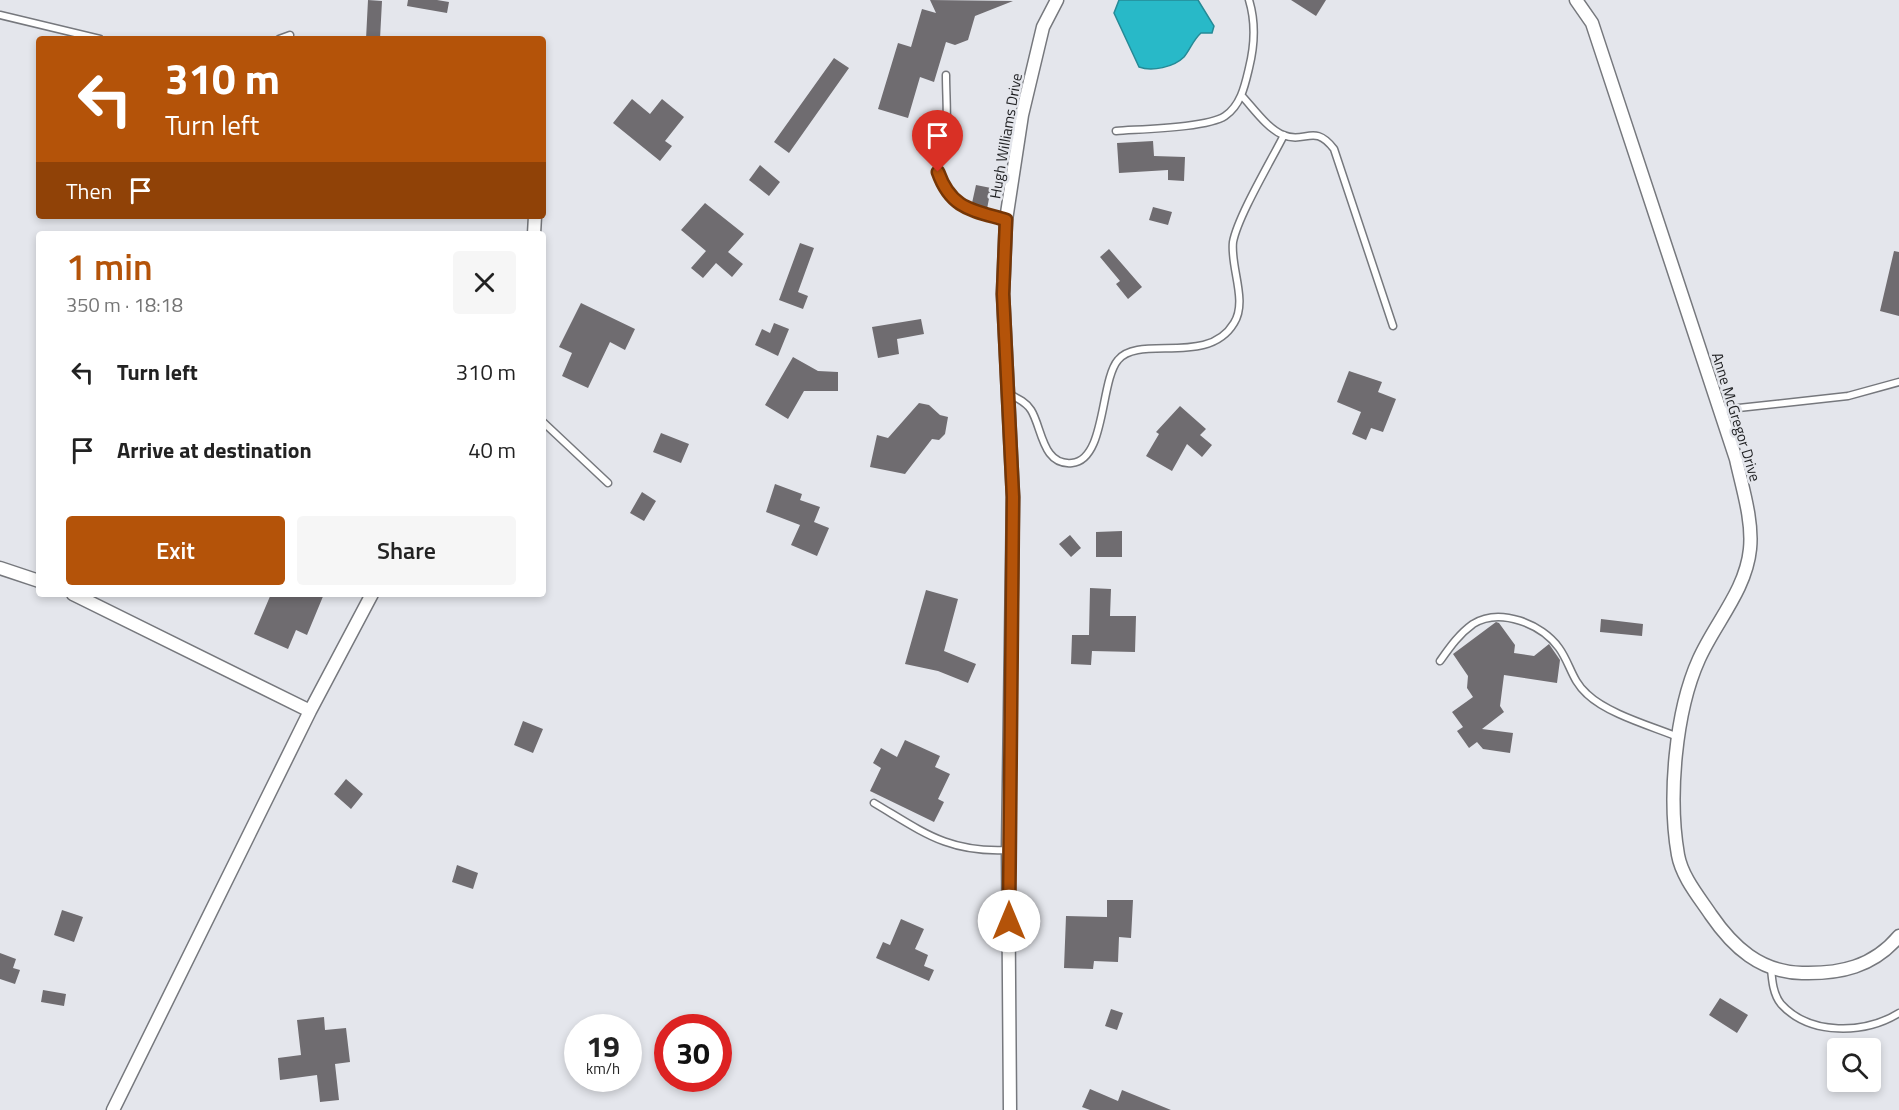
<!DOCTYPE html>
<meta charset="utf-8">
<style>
body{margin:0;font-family:"Titillium Web",sans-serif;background:#f6f6f6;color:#222;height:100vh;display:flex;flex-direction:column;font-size:22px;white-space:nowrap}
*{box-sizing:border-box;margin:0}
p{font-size:20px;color:#767676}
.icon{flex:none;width:33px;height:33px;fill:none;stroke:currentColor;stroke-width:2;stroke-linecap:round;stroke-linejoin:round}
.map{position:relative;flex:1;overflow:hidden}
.details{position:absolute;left:36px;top:231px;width:510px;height:366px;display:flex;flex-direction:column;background:#fff;border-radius:6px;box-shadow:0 3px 9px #0003}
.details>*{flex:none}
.banner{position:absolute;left:36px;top:36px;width:510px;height:183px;border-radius:6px;box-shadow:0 3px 9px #0003;background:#b45309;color:#fff;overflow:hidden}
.controls{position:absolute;left:1827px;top:1038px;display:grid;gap:12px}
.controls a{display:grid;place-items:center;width:54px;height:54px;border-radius:6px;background:#fff;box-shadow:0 3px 9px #0003;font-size:30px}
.speed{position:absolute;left:564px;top:1014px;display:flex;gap:12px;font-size:30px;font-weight:700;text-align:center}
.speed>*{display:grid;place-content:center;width:78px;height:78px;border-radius:50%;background:#fff;box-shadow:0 3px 9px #0003;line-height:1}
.speed small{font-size:15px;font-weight:400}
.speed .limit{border:9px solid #d22;background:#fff;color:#111}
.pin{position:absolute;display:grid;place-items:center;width:51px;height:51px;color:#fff;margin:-62px -26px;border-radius:50% 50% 50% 0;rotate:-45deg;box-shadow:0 0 6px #0007}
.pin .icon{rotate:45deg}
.me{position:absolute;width:66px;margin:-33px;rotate:0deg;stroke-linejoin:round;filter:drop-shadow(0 0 4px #0008)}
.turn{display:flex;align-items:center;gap:21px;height:126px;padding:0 30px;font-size:27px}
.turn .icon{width:78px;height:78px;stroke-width:2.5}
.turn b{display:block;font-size:42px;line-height:51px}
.then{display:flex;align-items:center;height:57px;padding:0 30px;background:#0003;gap:12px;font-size:22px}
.round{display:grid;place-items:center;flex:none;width:63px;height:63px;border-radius:6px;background:#f6f6f6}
.summary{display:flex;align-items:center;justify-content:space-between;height:102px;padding:0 30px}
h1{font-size:36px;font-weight:600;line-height:45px;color:#b45309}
.primary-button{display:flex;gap:12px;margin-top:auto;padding:12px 30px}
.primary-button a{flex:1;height:69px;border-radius:6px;background:#b45309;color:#fff;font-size:24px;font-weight:600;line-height:69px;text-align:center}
.primary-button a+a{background:#f6f6f6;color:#222}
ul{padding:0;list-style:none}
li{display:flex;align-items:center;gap:18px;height:78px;padding:0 30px}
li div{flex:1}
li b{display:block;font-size:22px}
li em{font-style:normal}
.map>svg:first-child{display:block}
.water{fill:#28b9c8;stroke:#258a96;stroke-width:1.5}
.building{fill:#6f6c70}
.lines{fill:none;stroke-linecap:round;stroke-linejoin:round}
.lane-casing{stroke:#76787d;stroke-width:9}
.street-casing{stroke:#76787d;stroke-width:15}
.lane{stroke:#fff;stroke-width:6}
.street{stroke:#fff;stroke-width:12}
.route-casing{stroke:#753606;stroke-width:15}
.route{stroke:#b45309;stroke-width:10}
.labels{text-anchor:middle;stroke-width:5;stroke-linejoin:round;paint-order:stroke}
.street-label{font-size:15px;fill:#1d1e20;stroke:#e4e6ec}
</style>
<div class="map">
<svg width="1899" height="1110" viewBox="0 0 1899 1110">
<rect width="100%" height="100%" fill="#e4e6ec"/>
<!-- water -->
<path class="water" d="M1119,0H1198L1214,26L1212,33H1201C1193,40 1190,50 1184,57C1174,67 1152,72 1139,67L1114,13Z"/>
<!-- building -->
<path class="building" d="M368,0L382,1L380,39H366Z
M408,0H437L449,2L447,13L407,6Z
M930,0L1013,1L975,16L968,40L955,45L946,42L934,82L920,77L908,118L878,109L898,43L911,47L922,9L936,13Z
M1291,0H1326L1316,16Z
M834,58L849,68L789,153L774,142Z
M632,99L650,114L662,99L684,117L665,141L672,146L660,161L613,123Z
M1153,141L1154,156L1185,157L1184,181L1168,180V170L1119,173L1117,143Z
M760,165L780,182L769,196L749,180Z
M976,185L991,188L987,209L972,203Z
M705,203L744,234L728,252L743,264L732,277L716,263L703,278L691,268L706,251L681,230Z
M1153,207L1172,212L1168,225L1149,220Z
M800,243L814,248L798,292L808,296L803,309L779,300Z
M1109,249L1142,287L1128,299L1116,284L1120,281L1100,257Z
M1894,251L1899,252V316L1880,311Z
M581,303L635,329L625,350L610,342L588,388L562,376L572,353L559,347Z
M921,319L924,334L897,339L899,354L878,358L872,327Z
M774,323L789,329L778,356L755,345L762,329L770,333Z
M793,357L818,371L838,372V391H804L788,419L765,405Z
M1349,371L1382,382L1378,392L1396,399L1383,432L1371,428L1366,440L1352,434L1361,412L1337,402Z
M919,403L929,405L940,415L948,417L945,434L939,440L932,439L905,474L870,467L877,435L888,438Z
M1180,406L1206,429L1200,435L1212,445L1202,457L1187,444L1172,471L1146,456L1159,434L1156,432Z
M661,433L689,444L681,463L653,452Z
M775,484L802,494L800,500L820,507L814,522L829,528L817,556L791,545L800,525L766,512Z
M642,492L656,501L644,521L630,513Z
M1122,531V557H1096V532Z
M1070,535L1081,548L1071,557L1059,544Z
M1090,588L1111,589L1110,616H1136L1135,652L1092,651L1091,665L1071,664L1072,635H1089Z
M926,590L958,599L944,651L976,664L968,683L938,671L905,664Z
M271,594H324L307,635L296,630L288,649L254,634Z
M1601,619L1643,624L1642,636L1600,632Z
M1496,622L1499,623L1515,645L1514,653L1534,656L1549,644L1560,660L1557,683L1504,675L1500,706L1504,712L1482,729L1513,733L1510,753L1483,749L1477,742L1469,748L1457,731L1463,727L1452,712L1473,697L1467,688L1468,676L1453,654Z
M523,721L543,729L533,753L514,745Z
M905,740L940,756L935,767L950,774L938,799L944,802L934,822L870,791L881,768L873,763L881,748L897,757Z
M346,779L363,794L351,809L334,794Z
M457,865L478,873L473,889L452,882Z
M1107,900H1133L1131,938L1119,937L1118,962L1094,961L1093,969L1064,968L1066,916L1107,917Z
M62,910L83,917L74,942L54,935Z
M901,919L924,929L915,949L928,955L924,966L934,970L929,981L876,958L883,942L890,945Z
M0,953L16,959L13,968L20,970L15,984L0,979Z
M43,990L66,994L64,1006L41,1002Z
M1720,998L1748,1015L1737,1033L1709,1015Z
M1111,1009L1123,1013L1117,1030L1105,1026Z
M324,1017L325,1030L346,1028L350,1062L335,1064L339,1100L320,1102L317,1075L280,1080L278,1058L301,1055L297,1020Z
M1090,1089L1118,1101L1122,1090L1171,1110H1090L1082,1107Z"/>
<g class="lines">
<!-- lane casing -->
<g class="lane-casing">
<path id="lane" d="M0,15L100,39
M279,39L290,35
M946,75C946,95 948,116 946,136C945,146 938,154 938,163C934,203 977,211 1006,220
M1242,96C1254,109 1267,128 1283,135C1306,144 1314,123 1334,149L1393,326
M1116,131C1140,129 1207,128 1225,116C1241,105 1245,85 1249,68C1255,44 1256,23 1249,0
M1009,394C1017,398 1026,402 1031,410C1042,427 1042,466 1072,463C1106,460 1100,381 1118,360C1139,334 1208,367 1234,323C1248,301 1230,267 1233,242C1238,216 1271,161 1284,135
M1720,410L1848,396L1899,382
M543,422L608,483
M1440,661C1450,647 1459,634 1473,624C1500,607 1542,624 1559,648C1570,663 1572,681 1587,694C1608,714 1651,726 1678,737
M874,803C923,832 948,853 1008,850
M1771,968C1772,980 1773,994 1781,1004C1810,1036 1865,1034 1899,1013"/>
</g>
<!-- street casing -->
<g class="street-casing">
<path id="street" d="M1576,0L1592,23L1736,459C1742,487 1753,520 1750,549C1746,590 1715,623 1699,659C1675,712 1668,798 1678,855C1682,877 1699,897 1711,915C1733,947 1760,972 1802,973C1840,974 1873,967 1899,936
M534,234L535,216
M0,568L39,581
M73,594L310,711L113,1110
M310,711L372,594
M1010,1110L1008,850L1013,497L1003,294L1006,220L1022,115L1043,27L1057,0"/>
</g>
<!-- lane -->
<use href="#lane" class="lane"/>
<!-- street -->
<use href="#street" class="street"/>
</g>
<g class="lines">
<!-- route casing -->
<g class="route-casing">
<path id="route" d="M938,172C951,209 972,210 1006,220L1003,294L1013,497L1009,921"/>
</g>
<!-- route -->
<use href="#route" class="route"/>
</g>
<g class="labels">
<!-- street labels -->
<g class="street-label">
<text transform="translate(1006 136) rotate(-80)" y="5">Hugh Williams Drive</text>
<text transform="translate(1736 417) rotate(73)" y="5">Anne McGregor Drive</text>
</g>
</g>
</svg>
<div class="controls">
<a><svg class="icon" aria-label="search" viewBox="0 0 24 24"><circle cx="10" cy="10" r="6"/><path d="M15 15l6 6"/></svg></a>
</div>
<div class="speed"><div>19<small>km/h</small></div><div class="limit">30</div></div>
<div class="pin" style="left:938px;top:172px;background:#d93025"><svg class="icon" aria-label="arrive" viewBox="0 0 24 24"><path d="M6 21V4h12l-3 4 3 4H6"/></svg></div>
<svg class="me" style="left:1009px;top:921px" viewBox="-20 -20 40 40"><circle r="19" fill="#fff"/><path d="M0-13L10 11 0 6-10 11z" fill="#b45309"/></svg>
<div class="banner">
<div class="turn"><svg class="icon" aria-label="left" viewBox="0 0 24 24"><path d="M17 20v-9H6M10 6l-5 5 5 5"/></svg><div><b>310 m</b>Turn left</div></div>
<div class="then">Then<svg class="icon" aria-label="arrive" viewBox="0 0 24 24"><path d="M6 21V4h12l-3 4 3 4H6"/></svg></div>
</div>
<section class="details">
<div class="summary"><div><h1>1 min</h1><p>350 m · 18:18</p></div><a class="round"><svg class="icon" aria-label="close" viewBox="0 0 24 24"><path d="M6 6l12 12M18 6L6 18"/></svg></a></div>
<ul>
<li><svg class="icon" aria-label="left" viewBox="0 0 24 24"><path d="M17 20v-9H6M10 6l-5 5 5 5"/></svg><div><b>Turn left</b></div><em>310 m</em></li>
<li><svg class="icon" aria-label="arrive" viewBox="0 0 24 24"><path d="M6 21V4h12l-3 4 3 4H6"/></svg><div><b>Arrive at destination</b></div><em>40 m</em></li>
</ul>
<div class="primary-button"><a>Exit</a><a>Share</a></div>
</section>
</div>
